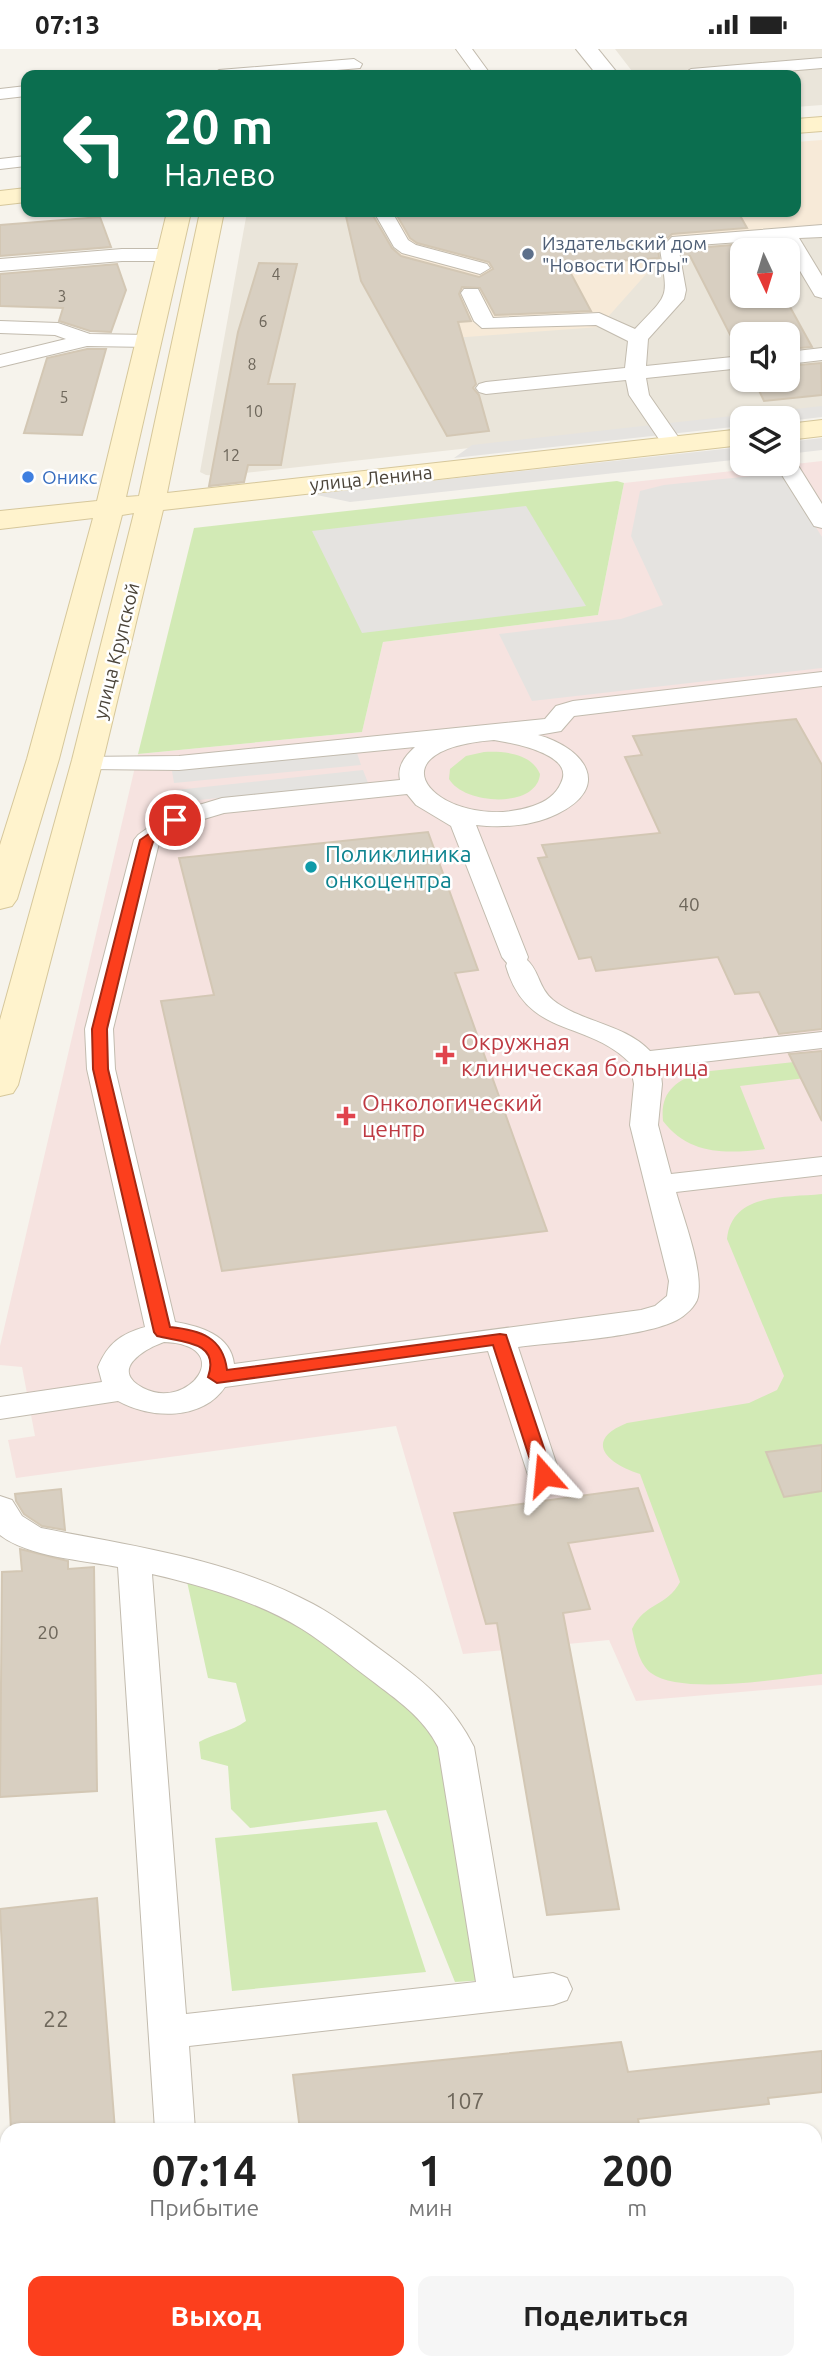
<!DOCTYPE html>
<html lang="ru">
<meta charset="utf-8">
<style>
body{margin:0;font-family:Ubuntu,sans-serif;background:#f6f6f6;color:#222;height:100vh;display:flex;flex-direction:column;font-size:26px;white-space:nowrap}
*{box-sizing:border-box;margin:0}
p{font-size:23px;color:#767676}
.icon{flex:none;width:38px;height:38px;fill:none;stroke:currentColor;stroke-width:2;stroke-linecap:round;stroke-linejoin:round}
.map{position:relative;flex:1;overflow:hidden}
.details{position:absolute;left:0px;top:2074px;width:822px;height:247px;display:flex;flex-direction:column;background:#fff;border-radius:21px 21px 0 0;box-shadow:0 2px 5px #0004}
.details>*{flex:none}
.hud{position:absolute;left:21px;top:21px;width:780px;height:147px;border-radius:14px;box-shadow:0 2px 5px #0004;background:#0b6e4f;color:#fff;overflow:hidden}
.needle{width:46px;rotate:176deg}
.fabs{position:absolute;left:730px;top:189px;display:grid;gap:14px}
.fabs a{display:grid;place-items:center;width:70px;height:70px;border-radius:14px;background:#fff;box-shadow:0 2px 5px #0004;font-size:35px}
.pin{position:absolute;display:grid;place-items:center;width:60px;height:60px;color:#fff;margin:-30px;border:4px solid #fff;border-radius:50%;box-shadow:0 2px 7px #0007}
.me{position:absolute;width:77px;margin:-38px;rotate:342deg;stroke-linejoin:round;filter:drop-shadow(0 0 5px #0008)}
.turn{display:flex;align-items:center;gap:24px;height:147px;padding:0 28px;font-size:32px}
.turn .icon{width:91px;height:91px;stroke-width:2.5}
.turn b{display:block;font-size:49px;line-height:60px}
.eta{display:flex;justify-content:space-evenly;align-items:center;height:119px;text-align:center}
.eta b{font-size:42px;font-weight:700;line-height:49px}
.button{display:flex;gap:14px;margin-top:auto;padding:14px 28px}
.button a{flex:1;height:80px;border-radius:14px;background:#fc3f1d;color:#fff;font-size:28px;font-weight:700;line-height:80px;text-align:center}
.button a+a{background:#f6f6f6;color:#222}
.status{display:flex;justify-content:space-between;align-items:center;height:49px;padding:0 35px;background:#fff;direction:ltr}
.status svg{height:19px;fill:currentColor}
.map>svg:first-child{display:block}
.residential{fill:#eae5da;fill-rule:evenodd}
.commercial{fill:#f7ead8}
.medical{fill:#f6e3e0}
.green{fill:#d2eab5}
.parking{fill:#e5e3e0}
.building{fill:#d8cfc1;stroke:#d3c7b4;stroke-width:2}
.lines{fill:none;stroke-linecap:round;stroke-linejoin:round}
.lane-casing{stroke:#c2bbae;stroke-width:2}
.street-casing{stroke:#c2bbae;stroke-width:2}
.secondary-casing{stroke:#d6c79b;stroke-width:2}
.lane{fill:#fff;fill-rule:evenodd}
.street{fill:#fff;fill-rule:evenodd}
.secondary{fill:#fff3cd;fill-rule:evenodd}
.route{fill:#fc3f1d;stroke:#a42913;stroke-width:2}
.service-dot{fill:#5c6f8a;stroke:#fff;stroke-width:2.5}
.shop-dot{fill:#3f7fe0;stroke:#fff;stroke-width:2.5}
.culture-dot{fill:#0f9aa8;stroke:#fff;stroke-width:2.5}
.health-dot{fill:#e0444e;stroke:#fff;stroke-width:2.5}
.labels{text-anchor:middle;stroke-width:5;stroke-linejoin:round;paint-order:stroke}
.far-number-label{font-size:16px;fill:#6e675b}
.far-service-label{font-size:19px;fill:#4e5e75;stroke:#fff;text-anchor:start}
.far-shop-label{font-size:19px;fill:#366cbe;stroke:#fff;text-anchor:start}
.far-street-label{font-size:19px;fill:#4b4439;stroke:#fff}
.number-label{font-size:19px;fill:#6e675b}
.culture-label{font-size:23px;fill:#0d838f;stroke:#fff;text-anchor:start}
.health-label{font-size:23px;fill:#be3a42;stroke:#fff;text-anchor:start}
.near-number-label{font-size:23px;fill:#6e675b}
</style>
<div class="status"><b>07:13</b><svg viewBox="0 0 49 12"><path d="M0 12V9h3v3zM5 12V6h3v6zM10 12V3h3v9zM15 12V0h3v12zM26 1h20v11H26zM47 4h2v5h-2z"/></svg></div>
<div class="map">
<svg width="822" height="2320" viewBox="0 0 822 2320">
<rect width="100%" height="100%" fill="#f6f3ec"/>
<!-- residential -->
<path class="residential" d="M615,0H822V56L796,58V26H635Z
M247,163H375L403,211L649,200L822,188V360L218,427L206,426L200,423ZM742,201H788V247H742ZM742,285H788V331H742Z
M822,2250V2320H269L320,2314H816V2251Z"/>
<!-- commercial -->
<path class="commercial" d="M822,91V188L649,200L656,214L599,278L426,291L403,211L375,163H796V93Z"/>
<!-- medical -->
<path class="medical" d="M822,412V1636L636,1652L609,1591L463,1605L396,1377L16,1429L8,1391L35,1387L22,1318L0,1316V1297L138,705L362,683L383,593L598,566L624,434Z"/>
<!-- green -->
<path class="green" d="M617,432L624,434L598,566L383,593L362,683L138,705L194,479Z
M484,703C504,702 531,704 540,725C537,760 464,756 449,730L450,720L466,707Z
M822,1010V1027L740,1037L765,1100C726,1105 689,1106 663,1072C660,1043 675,1032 701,1023Z
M822,1145V1625C782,1629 682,1647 651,1624C639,1615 635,1594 632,1580C645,1553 667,1558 680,1533L640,1425C608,1415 582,1392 627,1374L749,1354L777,1341L784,1327L727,1190C732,1143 785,1149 822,1145Z
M186,1528L244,1546L321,1584L441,1686L486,1931L455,1933L386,1761L250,1779L231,1760L228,1717L201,1710L199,1693C215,1684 231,1683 246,1672L236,1634L208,1629Z
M377,1773L426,1923L232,1942L215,1789Z"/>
<!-- parking -->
<path class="parking" d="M822,357V368L788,372V369H742V377L454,409L472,396Z
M822,389V401L788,405V393Z
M742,398V410L350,453L312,445Z
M782,424L822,488V619L532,652L499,585L621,570L663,556L631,487L640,442L664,436Z
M526,457L586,557L362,584L312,482Z
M357,704L361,716L174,734L172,722Z
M363,721L368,734L179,753L176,741Z"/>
<!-- building -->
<path class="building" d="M345,163H371L392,199L401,207L479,228L493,220L489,213L417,194L410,189L395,163H738L747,179L672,185L658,198L659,209L575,215L576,218L568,219L591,262L495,266L480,239L462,238L459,245L471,272L458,273L476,335L473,339L479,346L489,382L447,387L361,232Z
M100,168L111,198L0,207V176Z
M755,194L759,201H742V247H784L812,298L788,300V285H742L740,305L690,207H683L682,203L685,200Z
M259,214L297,215L268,335H295L281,416H248L244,433L209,437L238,283Z
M117,215L126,241L111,283L90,282L59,272L63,259L0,257V225Z
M87,300H106L82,386L24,384L47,309Z
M821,314L822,346L764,352L754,331H788V317Z
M796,670L822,716V980L779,985L759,943L735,945L718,908L596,922L591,908L579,910L538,809L547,808L542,796L660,784L625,708L642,706L633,687Z
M428,783L478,921L455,924L547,1182L222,1222L161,952L214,946L179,809Z
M822,1002V1072L789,1005Z
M822,1396V1442L784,1448L766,1403Z
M638,1439L653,1482L568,1494L590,1560L563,1564L619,1860L547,1866L497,1574L486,1575L454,1464Z
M61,1440L65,1481L42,1477L24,1465L16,1452L15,1445Z
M20,1500L68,1512V1520L94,1518L97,1742L0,1748L2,1523L22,1522Z
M97,1849L115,2081H11L0,1860Z
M621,1993L628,2023L822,2002V2043L768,2049L769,2055L638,2070L640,2081H300L293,2026Z"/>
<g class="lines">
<!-- lane casing -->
<g class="lane-casing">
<path id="lane" d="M456,0H472L491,26H475Z
M822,9V19L736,26L683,25L691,20Z
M354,10L362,15L360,19L278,26H211L219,21Z
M26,37V47L0,50V40Z
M26,107V117L0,120V110Z
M374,163H392L408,191L416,196L487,215L490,219L480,225L402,204L394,198Z
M822,176V188L799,189L822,227V249L815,247L781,190L684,197L679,202L686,241L684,250L648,290L646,317L742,307V319L646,329L649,346L683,395L679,399H665L629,346L626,331L486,345L479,343L476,339L479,335L486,333L625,319L628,292L596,276L482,279L474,272L461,244L464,240H478L493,269L599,264L635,280C670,243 668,251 660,200L672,188Z
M122,200H170L179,206L170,212H122L0,222V210Z
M0,272L58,274L90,285L150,286L157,288L160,292L157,296L150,298L87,297L0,318V306L66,290L55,286L0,284Z
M822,299V311L788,315V303Z
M788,409L794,410L822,455V479L814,477L775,415H788Z
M822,623V637L574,667L561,682L538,686C585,699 613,738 557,765C533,777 502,779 476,776L528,908L527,911C539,921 539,940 553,951C582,974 623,974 650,1002L822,983V999L660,1018L662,1035L658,1076L671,1125L822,1108V1126L676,1143C684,1172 703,1219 698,1248C696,1257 685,1267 677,1271C645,1288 557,1293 518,1298L560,1426L556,1434L544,1437L532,1434L528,1426L488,1302L225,1338C202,1372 150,1370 118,1352L0,1370V1348L102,1333L98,1318C108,1294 121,1285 145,1278L87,1020L85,980L134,791L138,786L166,766L222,749L400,731C397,717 405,707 415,698L179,721L89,720L80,718L77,713L80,708L179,707L545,670L556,657L573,652ZM494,691C512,694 576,705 561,734C556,746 545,753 533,757C447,786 358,702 494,691ZM407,745L416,756L451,777L502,908L507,914L506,917C527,990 587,970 630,1014L634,1035L630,1076L669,1232L667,1247L655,1257L641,1261L234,1315C231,1286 200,1277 175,1273L115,1020L113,980L159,794L184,776L224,764ZM164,1293C238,1296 189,1363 143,1339C109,1321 144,1300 164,1293Z
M0,1447L12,1451L22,1467L41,1479C132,1497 230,1510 313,1555C341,1570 366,1590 392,1609C427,1635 454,1658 474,1698L513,1929L553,1924L567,1929L572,1940L567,1951L553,1956L189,1997L195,2081H155L118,1518C83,1511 28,1508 0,1486ZM152,1525C204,1537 256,1552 302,1580C326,1595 348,1614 371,1631C396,1650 424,1669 438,1698L476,1933L186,1965Z
M433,2314H475L476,2320H434Z"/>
</g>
<!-- street casing -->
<g class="street-casing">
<path id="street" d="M576,0H598L619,26H597Z"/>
</g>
<!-- secondary casing -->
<g class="secondary-casing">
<path id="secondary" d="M822,68V82L796,84V70Z
M26,139V153L0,156V142Z
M167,163H191L126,448L139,447L200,163H224L167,444L742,380V396L163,461L103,711L18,1036L13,1044L0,1047V971L72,711L134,464L122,466L59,710L17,850L12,857L0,860V796L27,710L93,469L0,480V462L97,452Z
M822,371V387L788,391V375Z
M822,2144V2190L816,2191V2145Z
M7,2245V2295L0,2296V2246Z"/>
</g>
<!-- lane -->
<use href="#lane" class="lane"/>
<!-- street -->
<use href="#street" class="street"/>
<!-- secondary -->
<use href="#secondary" class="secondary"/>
</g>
<!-- route -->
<path class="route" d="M175,767L180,768V774L153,793L150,802L107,980L108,1020L170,1278C200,1281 223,1288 227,1321L500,1285L506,1286L553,1426L550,1430H538L535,1426L493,1296L217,1334L208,1328C221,1291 179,1293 157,1287L154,1283L93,1020L92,980L140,791Z"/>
<!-- markers -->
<circle class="service-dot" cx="528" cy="205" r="7"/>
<circle class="shop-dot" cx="28" cy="428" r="7"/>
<circle class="culture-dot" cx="311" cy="818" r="7"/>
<g class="health-dot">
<path d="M441.5 995.5h7v7h7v7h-7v7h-7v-7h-7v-7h7z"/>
<path d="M342.5 1056.5h7v7h7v7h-7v7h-7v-7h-7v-7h7z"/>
</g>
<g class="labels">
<!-- far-number labels -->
<g class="far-number-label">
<text x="276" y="231">4</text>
<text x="62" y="253">3</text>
<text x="263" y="278">6</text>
<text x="252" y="321">8</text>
<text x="64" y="354">5</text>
<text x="254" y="368">10</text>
<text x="231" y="412">12</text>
</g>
<!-- far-service labels -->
<g class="far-service-label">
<text x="542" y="201">Издательский дом<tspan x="542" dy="22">"Новости Югры"</tspan></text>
</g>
<!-- far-shop labels -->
<g class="far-shop-label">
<text x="42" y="435">Оникс</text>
</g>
<!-- far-street labels -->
<g class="far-street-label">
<text transform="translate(371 429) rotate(-6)" y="7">улица Ленина</text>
<text transform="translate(116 602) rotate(-76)" y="7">улица Крупской</text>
</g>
<!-- number labels -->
<g class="number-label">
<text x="689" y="862">40</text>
<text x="48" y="1590">20</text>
</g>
<!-- culture labels -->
<g class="culture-label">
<text x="325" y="813">Поликлиника<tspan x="325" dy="26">онкоцентра</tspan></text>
</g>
<!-- health labels -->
<g class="health-label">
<text x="461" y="1001">Окружная<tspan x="461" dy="26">клиническая больница</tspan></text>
<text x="362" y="1062">Онкологический<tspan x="362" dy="26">центр</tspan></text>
</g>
<!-- near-number labels -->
<g class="near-number-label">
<text x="56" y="1978">22</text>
<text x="465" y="2060">107</text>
</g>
</g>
</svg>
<div class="fabs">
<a><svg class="needle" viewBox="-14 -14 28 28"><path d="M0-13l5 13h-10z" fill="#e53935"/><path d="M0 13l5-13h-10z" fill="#767676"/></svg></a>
<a><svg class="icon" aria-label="sound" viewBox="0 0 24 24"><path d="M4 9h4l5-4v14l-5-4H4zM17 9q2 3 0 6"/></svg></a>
<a><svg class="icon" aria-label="layers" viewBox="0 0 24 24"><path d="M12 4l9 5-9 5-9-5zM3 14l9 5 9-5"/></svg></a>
</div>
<div class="pin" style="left:175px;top:771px;background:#d93025"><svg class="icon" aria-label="arrive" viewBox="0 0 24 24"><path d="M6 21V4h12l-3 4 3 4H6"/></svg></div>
<svg class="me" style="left:544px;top:1426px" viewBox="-20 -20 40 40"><path d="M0-17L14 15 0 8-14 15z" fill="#fc3f1d" stroke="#fff" stroke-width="4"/></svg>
<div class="hud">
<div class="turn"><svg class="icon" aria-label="left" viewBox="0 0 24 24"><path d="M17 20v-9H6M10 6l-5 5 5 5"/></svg><div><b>20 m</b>Налево</div></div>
</div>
<section class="details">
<div class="eta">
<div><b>07:14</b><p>Прибытие</p></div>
<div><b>1</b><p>мин</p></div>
<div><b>200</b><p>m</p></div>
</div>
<div class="button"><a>Выход</a><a>Поделиться</a></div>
</section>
</div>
